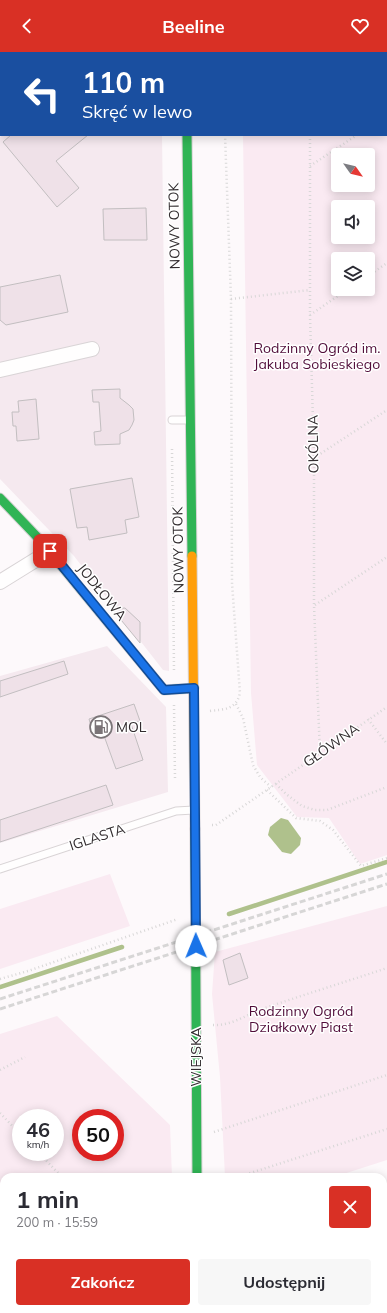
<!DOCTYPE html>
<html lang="pl">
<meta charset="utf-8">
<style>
body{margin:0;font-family:Mulish,sans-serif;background:#f7f7f7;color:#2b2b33;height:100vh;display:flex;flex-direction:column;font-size:15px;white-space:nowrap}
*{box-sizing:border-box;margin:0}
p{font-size:13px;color:#7c7c81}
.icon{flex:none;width:22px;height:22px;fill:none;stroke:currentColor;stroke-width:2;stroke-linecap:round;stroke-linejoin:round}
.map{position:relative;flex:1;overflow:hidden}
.panel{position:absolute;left:0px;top:1121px;width:387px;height:140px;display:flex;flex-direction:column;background:#fff;border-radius:12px 12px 0 0;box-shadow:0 2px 10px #0003}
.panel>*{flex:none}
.guide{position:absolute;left:0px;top:0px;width:387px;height:84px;box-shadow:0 2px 10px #0003;background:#1a4fa0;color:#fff;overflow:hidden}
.needle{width:26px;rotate:124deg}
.controls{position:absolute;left:331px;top:96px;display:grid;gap:8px}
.controls a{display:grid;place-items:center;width:44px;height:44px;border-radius:4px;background:#fff;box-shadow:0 2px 10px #0003;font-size:20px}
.speed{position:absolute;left:12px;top:1057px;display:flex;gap:8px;font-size:20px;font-weight:700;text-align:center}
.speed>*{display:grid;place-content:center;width:52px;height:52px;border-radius:50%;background:#fff;box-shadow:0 2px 10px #0003;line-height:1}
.speed small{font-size:10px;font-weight:400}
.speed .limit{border:6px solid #d22;background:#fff;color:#111}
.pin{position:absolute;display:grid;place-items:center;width:34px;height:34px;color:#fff;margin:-17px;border-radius:8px;box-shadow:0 2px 6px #0006}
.me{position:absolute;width:44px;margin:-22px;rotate:359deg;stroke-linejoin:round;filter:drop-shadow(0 0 3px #0008)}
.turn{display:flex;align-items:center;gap:14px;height:84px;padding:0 16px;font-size:18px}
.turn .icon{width:52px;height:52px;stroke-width:2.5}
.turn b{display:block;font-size:28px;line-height:34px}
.round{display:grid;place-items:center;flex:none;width:42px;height:42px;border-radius:4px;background:#f7f7f7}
.headline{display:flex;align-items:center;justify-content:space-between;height:68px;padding:0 16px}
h1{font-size:24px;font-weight:700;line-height:30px}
.button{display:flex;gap:8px;margin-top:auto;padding:8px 16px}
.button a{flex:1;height:46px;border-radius:4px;background:#d93025;color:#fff;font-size:16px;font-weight:700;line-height:46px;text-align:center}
.button a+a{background:#f7f7f7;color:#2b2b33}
header{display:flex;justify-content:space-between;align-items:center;height:52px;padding:0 16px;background:#d93025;color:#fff;font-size:18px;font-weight:700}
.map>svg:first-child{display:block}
.built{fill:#f5e9ef}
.green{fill:#faeaf2;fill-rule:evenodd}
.water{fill:#afc18c}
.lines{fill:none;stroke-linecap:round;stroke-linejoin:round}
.stream{stroke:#afc18c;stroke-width:4.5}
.building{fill:#efe1e8;stroke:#c2bec0}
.lane-casing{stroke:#d9d4d6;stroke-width:9}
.street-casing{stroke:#d9d4d6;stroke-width:16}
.fast-casing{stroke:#d9d4d6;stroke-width:11}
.slow-casing{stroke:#d9d4d6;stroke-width:11}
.path{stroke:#d8d7d7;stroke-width:2.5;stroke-dasharray:1 3;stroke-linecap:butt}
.lane{stroke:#fffefe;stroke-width:7}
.street{stroke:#fffefe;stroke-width:14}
.fast{stroke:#30b455;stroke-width:9}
.slow{stroke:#ff9f0a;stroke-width:9}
.rail{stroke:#d7d6d6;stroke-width:3;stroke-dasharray:6 3;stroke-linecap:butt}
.route-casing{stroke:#114b97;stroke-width:10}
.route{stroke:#1a73e8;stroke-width:7}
.labels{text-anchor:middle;stroke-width:3;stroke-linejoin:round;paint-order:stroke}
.street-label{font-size:14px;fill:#332d30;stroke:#fff}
.park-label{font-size:14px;fill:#510d3a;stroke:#fff}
.poi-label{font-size:14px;fill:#332d30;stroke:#fff;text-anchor:start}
</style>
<header><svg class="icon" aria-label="back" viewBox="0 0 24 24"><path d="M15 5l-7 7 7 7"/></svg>Beeline<svg class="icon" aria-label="heart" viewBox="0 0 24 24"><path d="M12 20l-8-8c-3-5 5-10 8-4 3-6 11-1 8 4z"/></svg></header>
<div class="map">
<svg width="387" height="1261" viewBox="0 0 387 1261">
<rect width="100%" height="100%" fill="#fdf9fb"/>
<!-- built -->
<path class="built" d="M3,83H162L169,619L163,618L74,504L0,427V85Z
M107,594L166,655L168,740L0,791V624Z
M387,1215V1261H310L317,1257H383V1218Z"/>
<!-- green -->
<path class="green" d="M242,0H387V803L360,812L329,766L297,765L257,713L251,641L243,83H386V1ZM338,103H368V133H338ZM338,155H368V185H338ZM338,207H368V237H338Z
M110,822L130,874L0,917V857Z
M387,854V1108L334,1125H225L220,1025L212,942L215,900Z
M57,964L170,1073L172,1125H4V1257H48L36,1261H0V982ZM21,1066H55V1100H21ZM81,1066H115V1100H81Z"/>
<!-- water -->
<path class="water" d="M281,766L288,768L301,786L300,793L291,802L282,800L268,783L270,775Z"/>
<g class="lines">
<!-- stream -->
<path class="stream" d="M229,862L387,810
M0,935L122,895"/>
</g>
<!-- building -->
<path class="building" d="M11,83H88L56,109L79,136L57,155L3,90Z
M146,156L147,188H104L103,157Z
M60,223L68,260L6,273L0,268V235Z
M120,337V346L129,353L133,357L134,368L132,373L129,378L120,382V392L95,393L94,380L101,379L99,350H93L92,338Z
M36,347L39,387L17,389L16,374H13L12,360H19L18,349Z
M132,426L139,465L125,468L127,481L89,488L87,475L77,476L70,437Z
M125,556L140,570V591L112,557Z
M64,609L68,622L0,645V629Z
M134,652L140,669L131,672L143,708L116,717L103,681L94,685L89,667Z
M106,733L113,753L0,790V768Z
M240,901L248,926L229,933L223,908Z"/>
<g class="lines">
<!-- lane casing -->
<g class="lane-casing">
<path id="lane" d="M172,368H189
M0,817L176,759L194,758"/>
</g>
<!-- street casing -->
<g class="street-casing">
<path id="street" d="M0,318L92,297
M0,530L50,499
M151,1257L153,1261
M87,1261L105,1257"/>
</g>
<!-- fast casing -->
<g class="fast-casing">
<path id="fast" d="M187,83L192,504
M0,446L41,489L164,638L194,636
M195,777L197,1125
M197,1257L198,1261"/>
</g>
<!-- slow casing -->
<g class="slow-casing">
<path id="slow" d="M187,0V1
M192,504L195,777"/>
</g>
<!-- path -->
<path class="path" d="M167,0V1
M224,1V0
M311,1V0
M386,64L387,63
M310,83V263L314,406V553L320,701
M310,114L357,83
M368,224L387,211
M231,247L310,238
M310,263L348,237
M172,397L174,620
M314,406L387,358
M315,553L387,505
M236,652L243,666L253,713L260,725L271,735
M174,653L175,726
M210,659C225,657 236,658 240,641L232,531L231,247L225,83
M368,667L387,692
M276,732L286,742L302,754L315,758H327L387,735
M267,738L296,766L320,769L333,778L361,814L387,806
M212,773H216L387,655
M0,927L28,919L178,867
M213,973C231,974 246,963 262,957C303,943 345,930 387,916
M0,1018L25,1005
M0,1061L21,1083
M214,1080L387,1023
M38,1100L62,1125
M238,1125L387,1077
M0,1213L4,1212"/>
<!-- lane -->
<use href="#lane" class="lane"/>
<!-- street -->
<use href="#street" class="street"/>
<!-- fast -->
<use href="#fast" class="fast"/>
<!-- slow -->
<use href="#slow" class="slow"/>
<!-- rail -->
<path class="rail" d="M0,947L387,822
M0,957L387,832"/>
</g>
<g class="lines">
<!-- route casing -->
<g class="route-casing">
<path id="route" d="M50,499L164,638L194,636L196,894"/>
</g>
<!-- route -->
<use href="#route" class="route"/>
</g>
<!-- icons -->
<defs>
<g id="fuel-ring" transform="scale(1.15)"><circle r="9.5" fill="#fff" stroke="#7a7477" stroke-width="1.5"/><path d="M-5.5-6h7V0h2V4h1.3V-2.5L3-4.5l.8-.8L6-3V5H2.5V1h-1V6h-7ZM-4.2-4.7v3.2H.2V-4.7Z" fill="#7a7477"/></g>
</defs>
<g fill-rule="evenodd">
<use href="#fuel-ring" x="101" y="675"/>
</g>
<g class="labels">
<!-- street labels -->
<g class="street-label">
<text transform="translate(174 174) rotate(-91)" y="5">NOWY OTOK</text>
<text transform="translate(313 392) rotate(-91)" y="5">OKÓLNA</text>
<text transform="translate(178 498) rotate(-91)" y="5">NOWY OTOK</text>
<text transform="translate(102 540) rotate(51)" y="5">JODŁOWA</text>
<text transform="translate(331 693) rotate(-35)" y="5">GŁÓWNA</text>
<text transform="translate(97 785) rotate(-18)" y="5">IGLASTA</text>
<text transform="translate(196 1005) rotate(-90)" y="5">WIEJSKA</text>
</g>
<!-- park labels -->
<g class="park-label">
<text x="317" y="301">Rodzinny Ogród im.<tspan x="317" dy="16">Jakuba Sobieskiego</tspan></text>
<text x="301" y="964">Rodzinny Ogród<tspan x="301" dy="16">Działkowy Piast</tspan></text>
</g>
<!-- poi labels -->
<g class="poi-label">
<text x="116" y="680">MOL</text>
</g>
</g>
</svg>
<div class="controls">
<a><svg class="needle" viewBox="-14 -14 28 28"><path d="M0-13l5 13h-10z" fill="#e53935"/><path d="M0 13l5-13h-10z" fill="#7c7c81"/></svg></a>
<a><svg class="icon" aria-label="sound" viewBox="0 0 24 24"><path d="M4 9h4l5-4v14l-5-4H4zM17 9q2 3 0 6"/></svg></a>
<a><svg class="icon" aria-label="layers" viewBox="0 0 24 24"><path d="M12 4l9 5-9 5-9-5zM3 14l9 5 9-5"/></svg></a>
</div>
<div class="speed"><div>46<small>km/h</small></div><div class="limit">50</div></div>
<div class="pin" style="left:50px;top:499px;background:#d93025"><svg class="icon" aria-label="arrive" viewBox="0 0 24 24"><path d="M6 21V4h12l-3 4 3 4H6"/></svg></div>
<svg class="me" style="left:196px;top:894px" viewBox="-20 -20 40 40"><circle r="19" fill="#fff"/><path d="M0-13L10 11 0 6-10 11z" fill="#1a73e8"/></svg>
<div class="guide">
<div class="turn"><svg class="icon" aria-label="left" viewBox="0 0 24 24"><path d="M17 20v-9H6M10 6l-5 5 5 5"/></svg><div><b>110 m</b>Skręć w lewo</div></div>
</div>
<section class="panel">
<div class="headline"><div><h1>1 min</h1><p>200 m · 15:59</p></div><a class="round" style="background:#d93025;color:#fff"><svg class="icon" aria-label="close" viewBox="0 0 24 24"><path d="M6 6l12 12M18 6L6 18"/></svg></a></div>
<div class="button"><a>Zakończ</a><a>Udostępnij</a></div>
</section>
</div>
